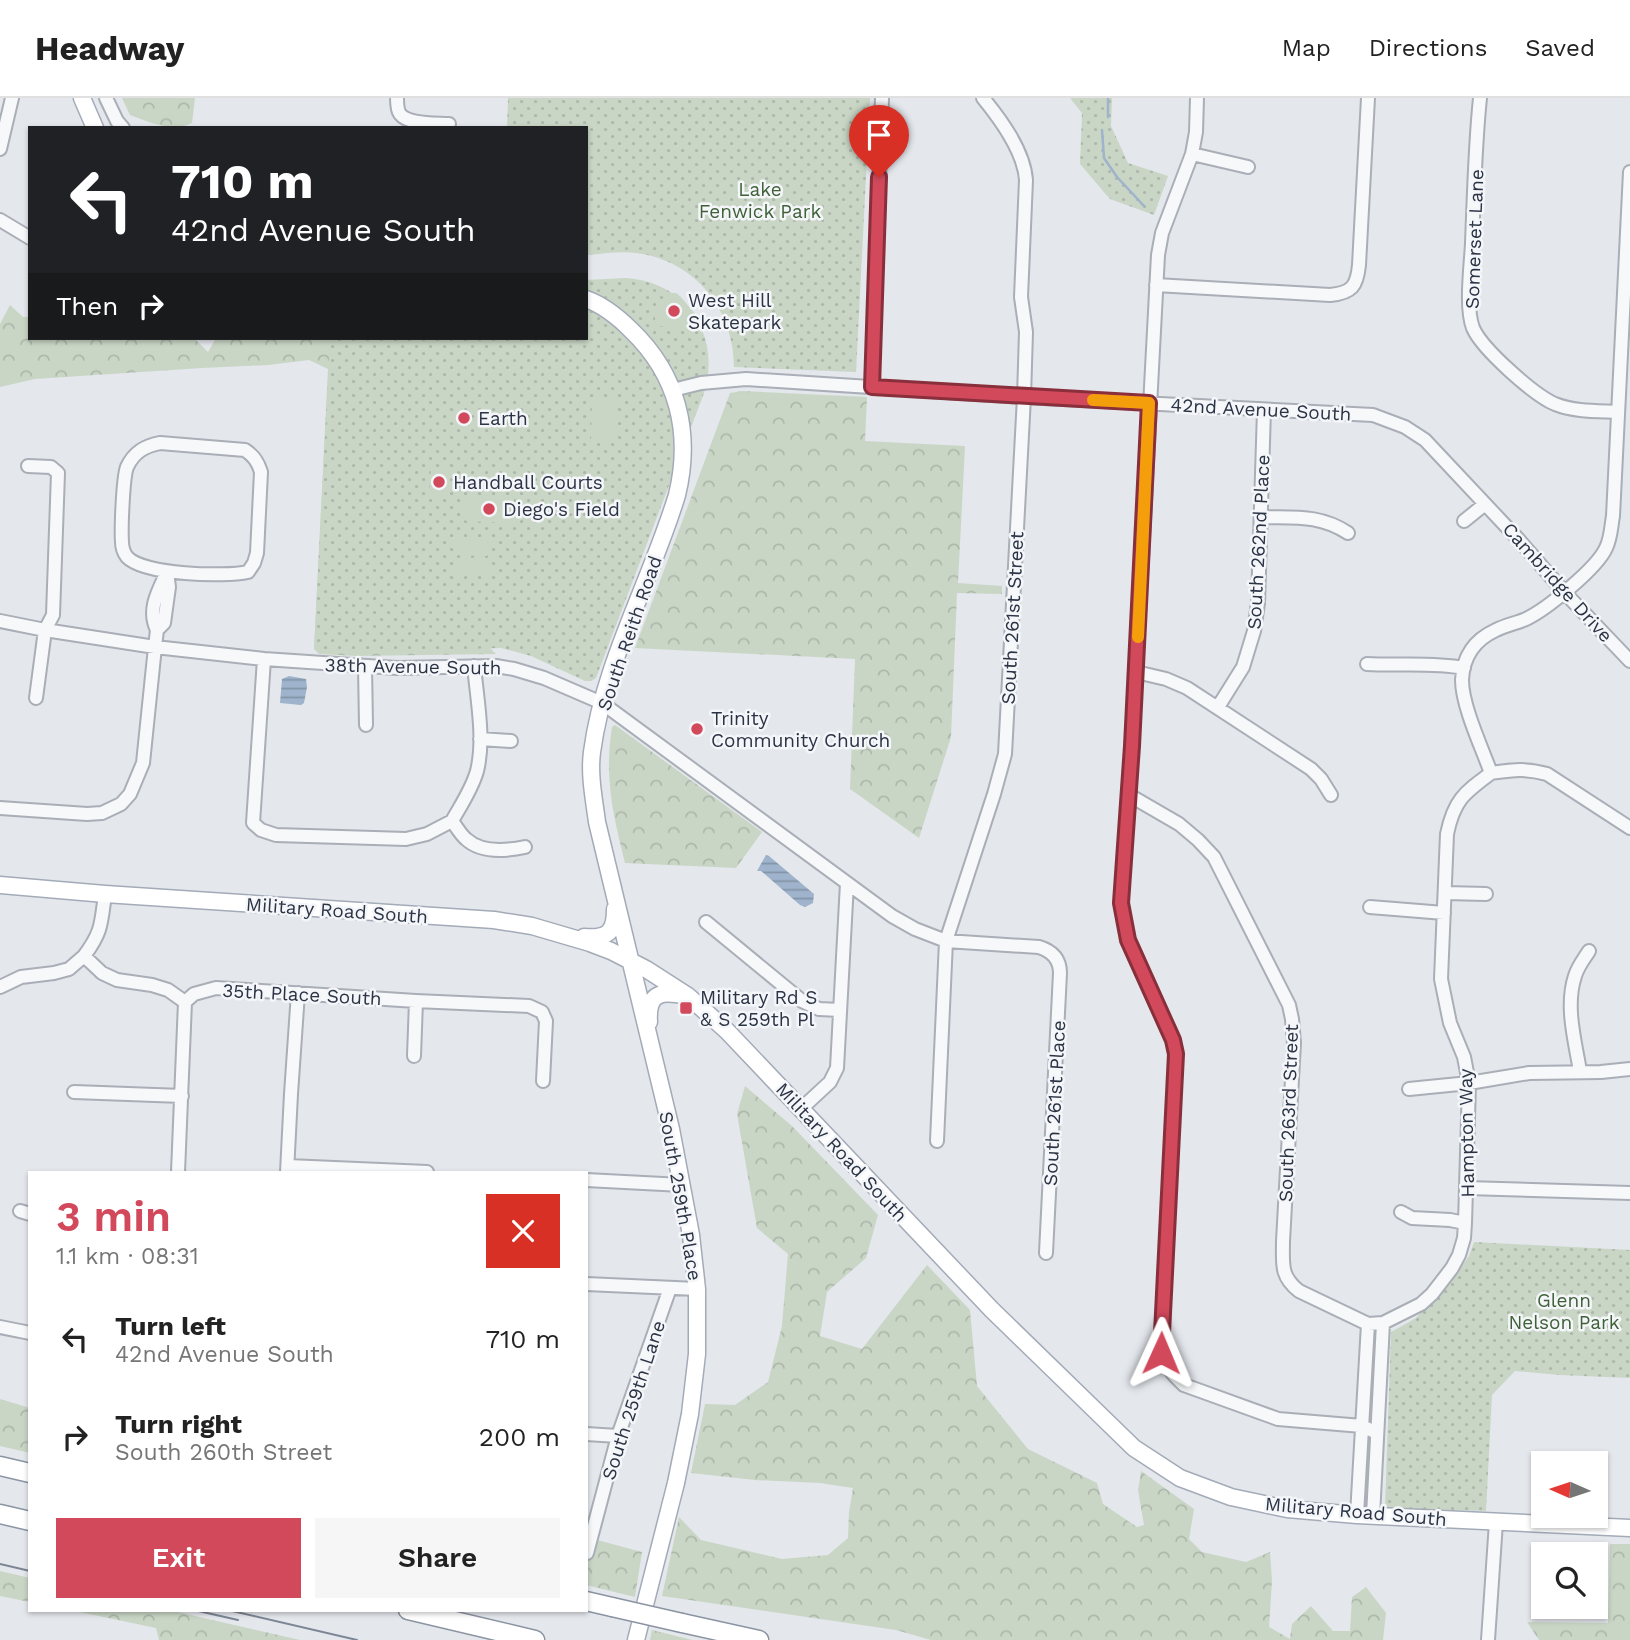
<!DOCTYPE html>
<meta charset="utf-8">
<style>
body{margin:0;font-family:"Work Sans",sans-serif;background:#f6f6f6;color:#222;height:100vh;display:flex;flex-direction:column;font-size:26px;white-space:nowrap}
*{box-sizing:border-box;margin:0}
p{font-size:23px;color:#767676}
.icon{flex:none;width:38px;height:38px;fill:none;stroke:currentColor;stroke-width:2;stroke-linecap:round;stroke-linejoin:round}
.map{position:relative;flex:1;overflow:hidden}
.panel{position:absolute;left:28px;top:1073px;width:560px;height:441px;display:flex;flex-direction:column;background:#fff;border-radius:0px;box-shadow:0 2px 5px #0004}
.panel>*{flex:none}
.hud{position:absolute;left:28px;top:28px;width:560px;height:214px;border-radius:0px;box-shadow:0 2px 5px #0004;background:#202124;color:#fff;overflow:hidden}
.needle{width:46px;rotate:273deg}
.fabs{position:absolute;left:1531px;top:1353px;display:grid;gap:14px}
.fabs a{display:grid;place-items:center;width:77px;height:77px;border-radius:0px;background:#fff;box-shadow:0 2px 5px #0004;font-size:35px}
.pin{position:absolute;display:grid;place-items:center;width:60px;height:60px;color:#fff;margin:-72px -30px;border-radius:50% 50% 50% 0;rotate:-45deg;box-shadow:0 0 7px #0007}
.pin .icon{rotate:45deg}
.me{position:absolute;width:77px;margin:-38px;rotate:1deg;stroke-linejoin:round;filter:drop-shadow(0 0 5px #0008)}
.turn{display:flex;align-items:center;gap:24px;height:147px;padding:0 28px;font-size:32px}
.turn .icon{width:91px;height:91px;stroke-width:2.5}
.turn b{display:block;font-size:49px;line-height:60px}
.then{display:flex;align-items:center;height:66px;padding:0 28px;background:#0003;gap:14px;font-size:26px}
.round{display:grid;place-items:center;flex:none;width:74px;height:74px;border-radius:0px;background:#f6f6f6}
.headline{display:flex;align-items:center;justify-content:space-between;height:119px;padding:0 28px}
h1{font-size:42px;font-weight:600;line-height:52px;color:#d1495b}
.button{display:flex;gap:14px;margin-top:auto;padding:14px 28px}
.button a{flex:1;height:80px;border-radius:0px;background:#d1495b;color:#fff;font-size:28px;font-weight:600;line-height:80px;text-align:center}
.button a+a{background:#f6f6f6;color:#222}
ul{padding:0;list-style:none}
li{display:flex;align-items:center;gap:21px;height:98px;padding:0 28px}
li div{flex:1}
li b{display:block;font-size:26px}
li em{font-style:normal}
header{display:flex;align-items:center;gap:42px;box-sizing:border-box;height:98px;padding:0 35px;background:#fff;border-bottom:2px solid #e0e0e0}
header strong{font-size:33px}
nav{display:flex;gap:38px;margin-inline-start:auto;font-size:24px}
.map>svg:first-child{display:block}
.grass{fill:url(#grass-tufts)}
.forest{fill:url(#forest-crowns)}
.park{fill:url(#park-dots)}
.garden{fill:#c9d6c5}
.water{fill:url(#water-rules)}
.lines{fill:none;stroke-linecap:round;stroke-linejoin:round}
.stream{stroke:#9fb4cc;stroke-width:2.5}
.minor-casing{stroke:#a9aeb7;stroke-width:16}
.major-casing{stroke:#a3abb8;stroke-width:19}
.highway-casing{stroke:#8b94a3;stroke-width:21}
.minor{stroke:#f7f8fa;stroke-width:12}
.major{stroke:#fff;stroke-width:16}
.highway{stroke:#fff;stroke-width:18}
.tram{stroke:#7d8696;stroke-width:2}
.highway-bridge-casing{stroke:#8b94a3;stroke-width:21;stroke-linecap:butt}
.highway-bridge{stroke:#fff;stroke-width:18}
.route-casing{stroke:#882f3b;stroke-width:18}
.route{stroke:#d1495b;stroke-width:12}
.slow{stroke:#f59e0b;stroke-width:12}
.poi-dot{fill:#d1495b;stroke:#f4f6f9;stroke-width:2.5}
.labels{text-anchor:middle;stroke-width:5;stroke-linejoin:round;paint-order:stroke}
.park-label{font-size:19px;fill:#3f6138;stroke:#f4f6f9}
.street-label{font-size:19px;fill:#2b3445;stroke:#f4f6f9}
.poi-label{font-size:19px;fill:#2b3445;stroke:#f4f6f9;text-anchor:start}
</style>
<header>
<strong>Headway</strong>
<nav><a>Map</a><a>Directions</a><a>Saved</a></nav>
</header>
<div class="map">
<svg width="1630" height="1542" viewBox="0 0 1630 1542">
<defs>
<pattern id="grass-tufts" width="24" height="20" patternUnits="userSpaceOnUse" patternTransform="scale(1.75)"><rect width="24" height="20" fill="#c9d6c5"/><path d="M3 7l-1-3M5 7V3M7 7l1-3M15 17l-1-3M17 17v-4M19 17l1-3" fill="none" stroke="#adb8ab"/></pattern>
<pattern id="forest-crowns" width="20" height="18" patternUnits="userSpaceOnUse" patternTransform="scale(1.75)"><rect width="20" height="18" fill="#c9d6c5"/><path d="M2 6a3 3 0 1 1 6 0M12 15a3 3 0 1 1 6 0" fill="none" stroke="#adb8ab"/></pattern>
<pattern id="park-dots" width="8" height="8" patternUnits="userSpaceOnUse" patternTransform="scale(1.75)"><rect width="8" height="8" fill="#c9d6c5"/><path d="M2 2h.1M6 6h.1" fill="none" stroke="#adb8ab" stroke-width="1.8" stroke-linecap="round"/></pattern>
<pattern id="water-rules" width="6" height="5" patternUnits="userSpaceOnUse" patternTransform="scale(1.75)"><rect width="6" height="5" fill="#9fb4cc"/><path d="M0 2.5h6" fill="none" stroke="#8293a7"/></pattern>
</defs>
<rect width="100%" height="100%" fill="#e4e7ec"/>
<!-- grass -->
<path class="grass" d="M652,1532L692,1542H650Z"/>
<!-- forest -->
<path class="forest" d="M122,0H195L192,25C173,35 149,24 130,17Z
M10,207L23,219H30V240H194L208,254L216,240H405L470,530L496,556L356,558L319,556L314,551L328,271L309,262L268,267L202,270L35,281L0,289V226Z
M742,293L867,299L865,343L965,348L958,485L1002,488V496L957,495L951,639L919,740L850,691L855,561L635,550L730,295Z
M615,627L762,734L736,770L625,765C613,716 604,680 612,629Z
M745,988L792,1028L878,1117L866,1160L827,1194L820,1238L862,1251L927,1167L970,1212L977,1288L1028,1351L1097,1385L1103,1406L1137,1429L1144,1427L1138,1392L1141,1373L1194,1411L1189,1441L1202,1454L1246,1464L1270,1454L1272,1483L1269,1529L1290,1541L1292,1526L1311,1508L1333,1533H1350L1352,1499L1366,1489L1386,1515L1383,1542H931L896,1532L662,1498L679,1419L701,1442L782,1461L828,1457L848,1440L849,1414L853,1390L820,1385L755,1382L691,1375L705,1306L735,1307L768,1284L782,1228L788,1156L757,1130L737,1016Z
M0,1301L30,1310V1355L0,1348Z
M586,1439L642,1454L635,1499L586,1487Z
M1610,1446H1630V1542H1539L1527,1524L1608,1525Z
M0,1473L30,1480V1504L0,1498Z
M70,1512H169L300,1542H159L156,1530Z"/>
<!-- park -->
<path class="park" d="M508,0H870L856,274L734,269C734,211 694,162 636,155C619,153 603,156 586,157V30H507Z
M1070,0H1112L1111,28L1128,65L1168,78L1154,117L1110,101L1080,66L1082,15Z
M626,180C686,184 722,237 704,295L596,580L591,583H585L531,558L501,550L367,554L314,551L330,240H586V182Z
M1474,1144L1630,1152V1280L1560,1277L1515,1273L1492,1297L1486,1413L1385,1410L1391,1234L1416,1220L1456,1176L1469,1158Z"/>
<!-- garden -->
<path class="garden" d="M671,195H676L680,198L702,224L682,233C674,228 664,231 656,226C652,213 659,200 671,195Z
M592,300L618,301L617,342L591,341Z
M431,370L448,371L447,398L429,397Z
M467,397L511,398L514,401L513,422L510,425L466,423L464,420V399Z
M455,443H488L487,458L455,457Z
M455,462L488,463V478L455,477Z"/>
<!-- water -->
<path class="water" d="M289,578L306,581L307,589L304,605L301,607L280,605L282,581Z
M766,757L769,758L814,796L813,805L805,809L800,807L761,773H757Z"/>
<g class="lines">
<!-- stream -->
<path class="stream" d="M1108,0V19
M1102,32L1104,60L1117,79L1144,108"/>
<!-- minor casing -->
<g class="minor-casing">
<path id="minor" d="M106,0L117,23L123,30
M397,0C397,5 397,12 400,16C408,27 437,25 449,26
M1197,0L1196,34L1192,56L1162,135L1158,157L1132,648L1121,805L1128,842L1173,942L1176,956L1161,1255C1166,1269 1173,1277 1184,1287L1278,1321L1362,1328L1377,1335
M1480,0C1475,48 1474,96 1472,145C1471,167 1465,209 1473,230C1482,251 1534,297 1555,306C1575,314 1597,313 1618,314
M0,51L12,0
M1192,56L1248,69
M0,122L30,140
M1156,187L1330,197C1352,195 1357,188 1359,167L1368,0
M872,289L882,0
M673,292L701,285L746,281L1024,299L1373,317L1405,329L1425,342L1518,441L1564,494L1630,563
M160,345L245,352C254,358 258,364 261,374L257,455L254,465L248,474C224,479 144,477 127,459C124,455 122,449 122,444C121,431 123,379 127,369C134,354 145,348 160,345Z
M28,368L51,369L58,375L53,517L45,532L36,600
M1261,419C1294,420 1319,416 1348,435
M1464,423L1485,406
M0,523L45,532L155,549L264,561L397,570L496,568L514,571L544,580L602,605L892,818L915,831L946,843L1039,849C1052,853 1060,861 1060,875L1046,1155
M157,532C147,512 158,493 167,474
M264,561L253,725L261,732L276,737L406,741L427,736L452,723
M1367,566C1399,568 1431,564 1464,570
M365,569L366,627
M1136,574L1166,581L1187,590L1311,671L1321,681L1331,697
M1218,609L1243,569L1254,533L1258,505L1264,312
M480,641L511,643
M1491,675C1513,672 1525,670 1547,676L1630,730
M1129,697L1179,726L1198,742L1214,759L1289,907L1292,921L1294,945L1283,1143C1283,1166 1280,1178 1299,1193L1368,1226L1383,1225L1421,1206L1432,1196L1452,1170L1459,1157L1464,1140L1465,1125L1469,985L1464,959L1450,925L1441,881L1447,736C1454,702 1464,695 1491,675C1482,650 1462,608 1462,582C1463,559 1474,542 1496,532C1506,527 1517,525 1526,521C1547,511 1597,470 1606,450C1611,440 1611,429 1613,418L1630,74
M0,710L87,716L102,715L121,706L130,696L143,665L155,549L157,532L164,525L169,489L167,474
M452,723C461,707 472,691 477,673C485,641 477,601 474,568
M452,723C456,728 460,736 466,741C481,755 506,753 525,749
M1445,795L1486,796
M1370,809L1444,815
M706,824L802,903L819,911L840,912
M84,858C102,834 101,826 105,796
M0,889L21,879L54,875L69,871L84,858L102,875L117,882L152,887L168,892L185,904
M185,904L194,896L216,890L416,903L529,908L542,914L546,923L543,983
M414,958L416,903
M1580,973C1575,943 1565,908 1575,878C1578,868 1584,861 1589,853
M1409,991L1469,985L1529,975L1601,974L1630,971
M74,994L182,998
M802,1010L830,984L837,970L847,785
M937,1043L946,843L994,696L1005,656L1024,299L1026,234L1021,199L1026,82C1024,53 1001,22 983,0
M288,1068L427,1074
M178,1074L185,904
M287,1074L291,996L298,895
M586,1082L682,1087
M1467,1090L1630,1095
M20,1113L30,1116
M1401,1114L1412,1120L1450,1122L1465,1125
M586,1186L697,1191
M0,1229L30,1235
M586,1336L618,1338
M1357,1417L1368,1226
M1373,1418L1383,1225
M587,1455L618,1338L670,1190
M1488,1542L1496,1424"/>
</g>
<!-- major casing -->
<g class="major-casing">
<path id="major" d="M82,0L95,30
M586,201C603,207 619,220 631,232C678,277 692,335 677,397C651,483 604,564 592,654C589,677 594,701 597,724L671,1031L691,1137L697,1191V1256L690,1316L676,1385L636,1542
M0,787L105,796L494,822L532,828L590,845L611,853L646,871L688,898L727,933L992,1212L1134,1350L1180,1380L1231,1399L1287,1411L1357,1417L1630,1430
M584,839C608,841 615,834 615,811
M649,924C647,895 661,892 686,898"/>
</g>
<!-- highway casing -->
<g class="highway-casing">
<path id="highway" d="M0,1368L30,1375
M0,1416L30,1423
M586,1503L612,1509
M408,1512L535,1542
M682,1525L759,1542"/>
</g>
<!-- minor -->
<use href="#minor" class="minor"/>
<!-- major -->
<use href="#major" class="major"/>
<!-- highway -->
<use href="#highway" class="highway"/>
<!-- tram -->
<path class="tram" d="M0,1466L30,1473
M194,1512L238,1522
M228,1512L357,1542"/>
<!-- highway-bridge casing -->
<g class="highway-bridge-casing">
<path id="highway-bridge" d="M612,1509L682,1525"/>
</g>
<!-- highway-bridge -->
<use href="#highway-bridge" class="highway-bridge"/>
</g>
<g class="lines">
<!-- route casing -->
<g class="route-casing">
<path id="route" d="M879,79L872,289L1149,305L1132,648L1121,805L1128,842L1173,942L1176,956L1161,1255"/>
</g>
<!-- route -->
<use href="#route" class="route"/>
<!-- slow -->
<path class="slow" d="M1093,302L1149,305L1138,539"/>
</g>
<!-- markers -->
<g class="poi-dot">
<circle cx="674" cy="213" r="7"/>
<circle cx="464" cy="320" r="7"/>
<circle cx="439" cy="384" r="7"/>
<circle cx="489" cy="411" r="7"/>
<circle cx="697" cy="631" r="7"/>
<rect x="679" y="903" width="14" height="14" rx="3.5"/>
</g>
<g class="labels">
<!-- park labels -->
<g class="park-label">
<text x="760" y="98">Lake<tspan x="760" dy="22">Fenwick Park</tspan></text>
<text x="1564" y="1209">Glenn<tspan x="1564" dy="22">Nelson Park</tspan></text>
</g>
<!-- street labels -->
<g class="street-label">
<text transform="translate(1474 141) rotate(-88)" y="7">Somerset Lane</text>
<text transform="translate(1261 311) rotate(3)" y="7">42nd Avenue South</text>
<text transform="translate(1258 444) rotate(-87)" y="7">South 262nd Place</text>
<text transform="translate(1558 484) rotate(48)" y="7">Cambridge Drive</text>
<text transform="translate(1012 520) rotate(-87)" y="7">South 261st Street</text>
<text transform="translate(629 535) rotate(-71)" y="7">South Reith Road</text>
<text transform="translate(413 568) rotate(1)" y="7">38th Avenue South</text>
<text transform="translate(337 812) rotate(4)" y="7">Military Road South</text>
<text transform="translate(302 896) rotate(3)" y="7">35th Place South</text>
<text transform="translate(1054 1005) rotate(-87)" y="7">South 261st Place</text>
<text transform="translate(1288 1015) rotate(-88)" y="7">South 263rd Street</text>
<text transform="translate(1466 1035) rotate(-91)" y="7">Hampton Way</text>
<text transform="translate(842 1054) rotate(47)" y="7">Military Road South</text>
<text transform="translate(681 1098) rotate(80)" y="7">South 259th Place</text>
<text transform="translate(633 1302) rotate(-72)" y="7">South 259th Lane</text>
<text transform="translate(1356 1413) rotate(5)" y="7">Military Road South</text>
</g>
<!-- poi labels -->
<g class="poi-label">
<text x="688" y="209">West Hill<tspan x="688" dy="22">Skatepark</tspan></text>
<text x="478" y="327">Earth</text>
<text x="453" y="391">Handball Courts</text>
<text x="503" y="418">Diego's Field</text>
<text x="711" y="627">Trinity<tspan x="711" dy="22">Community Church</tspan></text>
<text x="700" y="906">Military Rd S<tspan x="700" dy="22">&amp; S 259th Pl</tspan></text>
</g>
</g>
</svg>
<div class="fabs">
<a><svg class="needle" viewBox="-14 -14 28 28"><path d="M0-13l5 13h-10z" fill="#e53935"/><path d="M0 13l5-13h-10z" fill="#767676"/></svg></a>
<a><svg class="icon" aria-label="search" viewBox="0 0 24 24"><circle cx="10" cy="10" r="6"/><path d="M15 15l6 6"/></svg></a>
</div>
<div class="pin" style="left:879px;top:79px;background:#d93025"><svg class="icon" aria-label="arrive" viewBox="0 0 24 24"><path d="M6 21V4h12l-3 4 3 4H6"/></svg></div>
<svg class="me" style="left:1161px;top:1255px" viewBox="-20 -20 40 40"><path d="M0-17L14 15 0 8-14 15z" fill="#d1495b" stroke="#fff" stroke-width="4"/></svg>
<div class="hud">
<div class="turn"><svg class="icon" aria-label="left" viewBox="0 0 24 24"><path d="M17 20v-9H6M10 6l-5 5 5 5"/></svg><div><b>710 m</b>42nd Avenue South</div></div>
<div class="then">Then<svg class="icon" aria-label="right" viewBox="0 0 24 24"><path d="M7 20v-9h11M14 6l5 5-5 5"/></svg></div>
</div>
<section class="panel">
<div class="headline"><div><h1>3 min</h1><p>1.1 km · 08:31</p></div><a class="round" style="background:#d93025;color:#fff"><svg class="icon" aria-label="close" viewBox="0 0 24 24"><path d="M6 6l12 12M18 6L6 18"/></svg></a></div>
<ul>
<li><svg class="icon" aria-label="left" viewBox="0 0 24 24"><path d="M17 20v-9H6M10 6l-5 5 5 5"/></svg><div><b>Turn left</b><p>42nd Avenue South</p></div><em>710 m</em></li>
<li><svg class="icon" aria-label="right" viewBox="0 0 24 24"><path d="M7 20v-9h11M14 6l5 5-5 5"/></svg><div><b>Turn right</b><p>South 260th Street</p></div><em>200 m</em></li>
</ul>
<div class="button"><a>Exit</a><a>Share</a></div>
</section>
</div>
